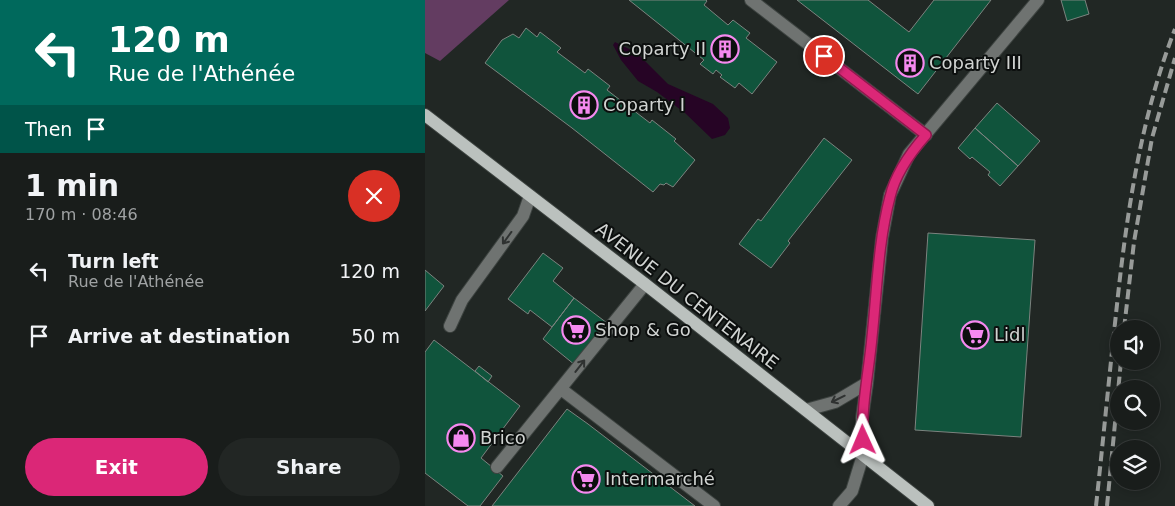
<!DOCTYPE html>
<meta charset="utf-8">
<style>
body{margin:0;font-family:"DejaVu Sans",sans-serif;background:#222624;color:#f1f3f6;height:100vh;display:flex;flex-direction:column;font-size:19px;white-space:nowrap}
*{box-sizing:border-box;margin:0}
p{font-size:16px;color:#9fa2a3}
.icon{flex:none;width:28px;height:28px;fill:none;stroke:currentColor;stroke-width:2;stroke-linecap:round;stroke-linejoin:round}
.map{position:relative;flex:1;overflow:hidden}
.sheet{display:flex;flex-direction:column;background:#191d1b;width:425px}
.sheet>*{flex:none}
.guide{background:#00695c;color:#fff;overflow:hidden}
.buttons{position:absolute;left:685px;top:320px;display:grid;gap:10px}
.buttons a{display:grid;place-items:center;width:50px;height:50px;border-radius:50%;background:#191d1b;box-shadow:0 2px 12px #0003,0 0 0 1px #373b3a;font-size:25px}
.pin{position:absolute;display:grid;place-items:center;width:42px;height:42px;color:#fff;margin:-21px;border:2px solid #fff;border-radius:50%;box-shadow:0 1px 5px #0007}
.me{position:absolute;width:55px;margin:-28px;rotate:359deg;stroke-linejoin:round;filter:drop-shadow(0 0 4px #0008)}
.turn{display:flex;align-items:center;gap:18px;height:105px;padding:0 25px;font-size:22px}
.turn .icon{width:65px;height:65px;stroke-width:2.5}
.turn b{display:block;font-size:35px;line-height:42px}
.then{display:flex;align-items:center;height:48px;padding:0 25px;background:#0003;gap:10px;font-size:19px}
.round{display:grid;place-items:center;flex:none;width:52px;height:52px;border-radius:26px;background:#222624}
.summary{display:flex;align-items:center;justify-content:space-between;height:85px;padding:0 25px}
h1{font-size:30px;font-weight:700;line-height:38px}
.button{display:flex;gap:10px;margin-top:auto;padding:10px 25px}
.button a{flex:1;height:58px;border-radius:30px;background:#db2777;color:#fff;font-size:20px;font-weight:700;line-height:58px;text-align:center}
.button a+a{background:#222624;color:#f1f3f6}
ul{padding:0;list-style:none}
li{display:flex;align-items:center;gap:15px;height:65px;padding:0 25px}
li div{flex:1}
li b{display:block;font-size:19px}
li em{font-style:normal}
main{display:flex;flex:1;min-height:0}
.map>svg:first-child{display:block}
.forest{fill:#633c61}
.water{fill:#260425}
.building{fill:#10543c;stroke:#7c837f}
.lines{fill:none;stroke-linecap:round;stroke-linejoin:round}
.minor-casing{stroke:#3d4340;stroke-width:14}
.major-casing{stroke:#3d4340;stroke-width:14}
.minor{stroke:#6f7371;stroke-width:12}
.major{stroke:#bbc1be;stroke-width:12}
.rail{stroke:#989b99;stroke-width:4;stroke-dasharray:10 5;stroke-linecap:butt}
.oneway{stroke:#2f3231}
.route-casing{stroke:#8e194d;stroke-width:12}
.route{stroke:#db2777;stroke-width:9}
.labels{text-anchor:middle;stroke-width:4;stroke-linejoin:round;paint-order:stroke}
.poi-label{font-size:18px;fill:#d1d4d2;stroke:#0c0f0e;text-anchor:start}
.street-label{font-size:18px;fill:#d1d4d2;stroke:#0c0f0e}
</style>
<main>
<section class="sheet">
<div class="guide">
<div class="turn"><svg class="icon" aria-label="left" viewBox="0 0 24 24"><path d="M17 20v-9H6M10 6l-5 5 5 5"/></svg><div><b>120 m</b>Rue de l'Athénée</div></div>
<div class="then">Then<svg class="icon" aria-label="arrive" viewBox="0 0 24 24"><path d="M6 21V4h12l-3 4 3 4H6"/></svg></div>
</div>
<div class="summary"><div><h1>1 min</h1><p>170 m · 08:46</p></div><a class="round" style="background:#d93025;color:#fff"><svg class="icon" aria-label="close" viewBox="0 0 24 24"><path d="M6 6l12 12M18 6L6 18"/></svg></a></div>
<ul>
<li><svg class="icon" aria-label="left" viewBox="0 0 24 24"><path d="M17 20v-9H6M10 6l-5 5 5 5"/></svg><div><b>Turn left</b><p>Rue de l'Athénée</p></div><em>120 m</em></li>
<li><svg class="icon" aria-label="arrive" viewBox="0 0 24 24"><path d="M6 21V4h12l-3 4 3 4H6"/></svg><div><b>Arrive at destination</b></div><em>50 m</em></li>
</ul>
<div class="button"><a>Exit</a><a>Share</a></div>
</section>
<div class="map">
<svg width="750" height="506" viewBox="0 0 750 506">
<rect width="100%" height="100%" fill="#212724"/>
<!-- forest -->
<path class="forest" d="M0,0H84L15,61L0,53Z"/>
<!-- water -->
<path class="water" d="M190,42L212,53L243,84L288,104L303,118L305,128L300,135L287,139L260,113L232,92L213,81L196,60L188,45Z"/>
<!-- building -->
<path class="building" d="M204,0H281L282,1L279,5L303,25L308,20L325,33L321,38L352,62L327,94L314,83L310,88L295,77L297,75L291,70L288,74L275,64L279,60Z
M372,0H443L484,32L509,0H566L493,94Z
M636,0H660L664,14L642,21Z
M101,28L112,37L115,32L136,48L132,52L160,73L163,69L185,86L182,90L225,123L227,120L251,139L249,141L270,160L248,187L241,183L239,185L235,184L228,192L147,128L60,63L77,40L88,34L94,38Z
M572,103L615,141L593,166L550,128Z
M550,128L593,166L575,186L563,175L565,172L547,157L545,159L533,148Z
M399,138L427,160L363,241L365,243L346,268L314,244L333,219L336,221Z
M503,233L610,240L596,437L490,430Z
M118,253L138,268L128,281L149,298L127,327L105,310L103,314L83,299Z
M0,270L19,286L0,311Z
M149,298L182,323L150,365L118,339Z
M9,340L95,406L56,458L78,476L55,506H43L0,473V352Z
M54,366L67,376L63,382L50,371Z
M142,409L163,424L270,506H67Z"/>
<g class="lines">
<!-- minor casing -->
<g class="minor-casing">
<path id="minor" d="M326,0L501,135
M25,326L37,300L98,216L105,196
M136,389L289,506
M381,410L410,402L442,383
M72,467L220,284
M414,506L427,491L438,455L437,418L442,383L457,238L465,195L484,154L613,0"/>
</g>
<!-- major casing -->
<g class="major-casing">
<path id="major" d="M0,115L220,284L503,506"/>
</g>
<!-- minor -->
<use href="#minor" class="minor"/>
<!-- major -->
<use href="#major" class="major"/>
<!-- rail -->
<path class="rail" d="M699,329L709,242L727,138L750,58
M671,506C678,442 684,378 691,314C701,218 715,119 750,29
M682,506L696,361"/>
</g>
<!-- one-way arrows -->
<defs><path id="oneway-shaft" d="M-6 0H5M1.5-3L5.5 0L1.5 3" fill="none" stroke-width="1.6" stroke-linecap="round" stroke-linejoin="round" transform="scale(1.25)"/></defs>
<g class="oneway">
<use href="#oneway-shaft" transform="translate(82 238) rotate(126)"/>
<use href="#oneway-shaft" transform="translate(155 366) rotate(-52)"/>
<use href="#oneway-shaft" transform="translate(413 399) rotate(154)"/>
</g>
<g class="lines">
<!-- route casing -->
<g class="route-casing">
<path id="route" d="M399,56L501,135C486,152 470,175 465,197C453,242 452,291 447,337C444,371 436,406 438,440"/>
</g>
<!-- route -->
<use href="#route" class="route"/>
</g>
<!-- icons -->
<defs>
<g id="building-ring" transform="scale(1.4375)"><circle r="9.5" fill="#0c0f0e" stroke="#f589ef" stroke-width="1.5"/><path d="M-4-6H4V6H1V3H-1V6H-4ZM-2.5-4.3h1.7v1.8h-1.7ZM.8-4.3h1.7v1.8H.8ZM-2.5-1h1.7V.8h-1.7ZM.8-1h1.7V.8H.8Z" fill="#f589ef"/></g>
<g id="supermarket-ring" transform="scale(1.4375)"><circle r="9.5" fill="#0c0f0e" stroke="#f589ef" stroke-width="1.5"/><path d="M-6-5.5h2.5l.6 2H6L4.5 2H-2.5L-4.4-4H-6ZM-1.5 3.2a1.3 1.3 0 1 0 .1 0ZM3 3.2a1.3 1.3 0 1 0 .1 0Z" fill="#f589ef"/></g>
<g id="shop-ring" transform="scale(1.4375)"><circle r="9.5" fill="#0c0f0e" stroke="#f589ef" stroke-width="1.5"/><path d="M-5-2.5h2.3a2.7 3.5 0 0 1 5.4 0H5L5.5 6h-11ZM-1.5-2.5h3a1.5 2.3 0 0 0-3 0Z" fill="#f589ef"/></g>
</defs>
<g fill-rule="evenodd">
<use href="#building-ring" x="300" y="49"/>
<use href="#building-ring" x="485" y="63"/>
<use href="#building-ring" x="159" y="105"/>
<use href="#supermarket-ring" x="151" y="330"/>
<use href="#supermarket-ring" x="550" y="335"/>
<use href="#shop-ring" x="36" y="438"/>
<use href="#supermarket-ring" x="161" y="479"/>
</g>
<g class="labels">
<!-- poi labels -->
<g class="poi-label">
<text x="281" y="55" text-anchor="end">Coparty II</text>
<text x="504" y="69">Coparty III</text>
<text x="178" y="111">Coparty I</text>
<text x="170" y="336">Shop &amp; Go</text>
<text x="569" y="341">Lidl</text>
<text x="55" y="444">Brico</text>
<text x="180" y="485">Intermarché</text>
</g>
<!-- street labels -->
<g class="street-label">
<text transform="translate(262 296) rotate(38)" y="6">AVENUE DU CENTENAIRE</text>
</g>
</g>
</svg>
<div class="buttons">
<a><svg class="icon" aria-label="sound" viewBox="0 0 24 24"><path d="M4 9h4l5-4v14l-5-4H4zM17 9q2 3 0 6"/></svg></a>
<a><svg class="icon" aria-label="search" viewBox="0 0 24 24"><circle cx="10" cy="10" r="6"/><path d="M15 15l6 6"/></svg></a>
<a><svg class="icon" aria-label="layers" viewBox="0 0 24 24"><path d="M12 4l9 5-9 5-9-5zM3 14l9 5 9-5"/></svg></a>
</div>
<div class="pin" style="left:399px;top:56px;background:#d93025"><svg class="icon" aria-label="arrive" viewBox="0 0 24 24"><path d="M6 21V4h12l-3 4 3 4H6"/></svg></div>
<svg class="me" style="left:438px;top:440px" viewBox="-20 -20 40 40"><path d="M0-17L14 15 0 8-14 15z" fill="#db2777" stroke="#fff" stroke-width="4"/></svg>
</div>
</main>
